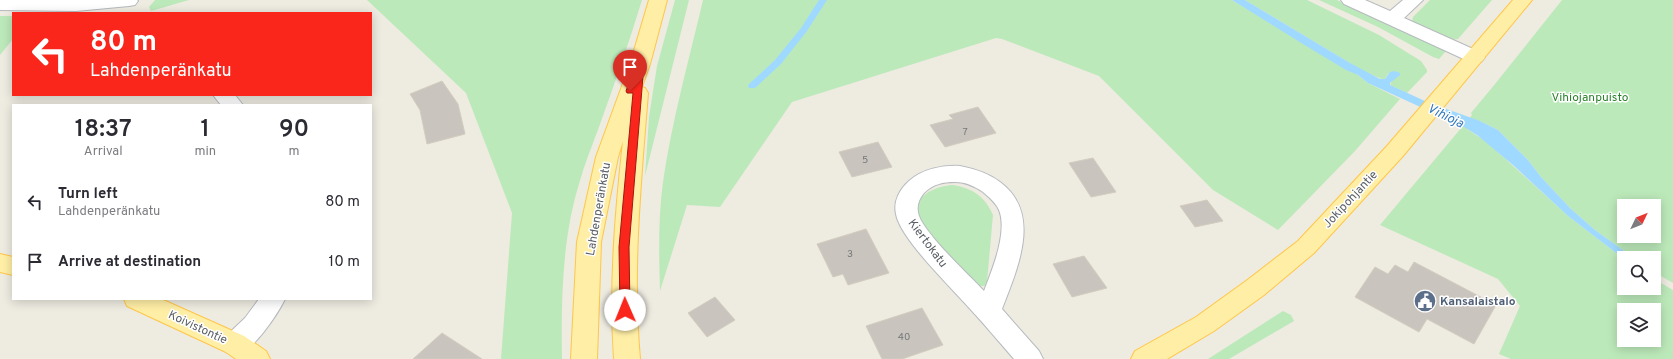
<!DOCTYPE html>
<meta charset="utf-8">
<style>
body{margin:0;font-family:Overpass,sans-serif;background:#f2f2f3;color:#2b2b33;height:100vh;display:flex;flex-direction:column;font-size:15px;white-space:nowrap}
*{box-sizing:border-box;margin:0}
p{font-size:13px;color:#7c7c81}
.icon{flex:none;width:22px;height:22px;fill:none;stroke:currentColor;stroke-width:2;stroke-linecap:round;stroke-linejoin:round}
.map{position:relative;flex:1;overflow:hidden}
.drawer{position:absolute;left:12px;top:104px;width:360px;height:196px;display:flex;flex-direction:column;background:#fff;border-radius:0px;box-shadow:0 2px 10px #0003}
.drawer>*{flex:none}
.banner{position:absolute;left:12px;top:12px;width:360px;height:84px;border-radius:0px;box-shadow:0 2px 10px #0003;background:#fa251b;color:#fff;overflow:hidden}
.needle{width:26px;rotate:47deg}
.controls{position:absolute;left:1617px;top:199px;display:grid;gap:8px}
.controls a{display:grid;place-items:center;width:44px;height:44px;border-radius:0px;background:#fff;box-shadow:0 2px 10px #0003;font-size:20px}
.pin{position:absolute;display:grid;place-items:center;width:34px;height:34px;color:#fff;margin:-41px -17px;border-radius:50% 50% 50% 0;rotate:-45deg;box-shadow:0 0 4px #0007}
.pin .icon{rotate:45deg}
.me{position:absolute;width:44px;margin:-22px;rotate:359deg;stroke-linejoin:round;filter:drop-shadow(0 0 3px #0008)}
.turn{display:flex;align-items:center;gap:14px;height:84px;padding:0 12px;font-size:18px}
.turn .icon{width:52px;height:52px;stroke-width:2.5}
.turn b{display:block;font-size:28px;line-height:34px}
.eta{display:flex;justify-content:space-evenly;align-items:center;height:68px;text-align:center}
.eta b{font-size:24px;font-weight:600;line-height:28px}
ul{padding:0;list-style:none}
li{display:flex;align-items:center;gap:12px;height:60px;padding:0 12px}
li div{flex:1}
li b{display:block;font-size:15px}
li em{font-style:normal}
.map>svg:first-child{display:block}
.green{fill:#bce9ba;fill-rule:evenodd}
.water{fill:#a0d9ff}
.lines{fill:none;stroke-linecap:round;stroke-linejoin:round}
.stream{fill:#a0d9ff;fill-rule:evenodd}
.building{fill:#c9c5be;stroke:#d3ccbf}
.minor-casing{stroke:#b6babf;stroke-width:2}
.major-casing{stroke:#ffc649;stroke-width:2}
.minor{fill:#fff;fill-rule:evenodd}
.major{fill:#ffeea5;fill-rule:evenodd}
.route{fill:#fa251b;stroke:#a21812}
.labels{text-anchor:middle;stroke-width:3;stroke-linejoin:round;paint-order:stroke}
.number-label{font-size:10px;fill:#75787a}
.park-label{font-size:12px;fill:#2b822c;stroke:#fff}
.street-label{font-size:12px;fill:#595e64;stroke:#fff}
.service-label{font-size:12px;font-weight:bold;fill:#4e5e75;stroke:#fff;text-anchor:start}
.water-label{font-size:13px;font-style:italic;fill:#3379bb;stroke:#fff}
</style>
<div class="map">
<svg width="1673" height="359" viewBox="0 0 1673 359">
<rect width="100%" height="100%" fill="#eeebe1"/>
<!-- green -->
<path class="green" d="M155,0H189L151,11L149,7Z
M367,0H642C629,43 614,85 599,127C592,146 584,165 579,184C562,239 561,302 562,359H501L512,213L466,93Z
M675,0H689L645,176L649,117L657,66Z
M703,0H1232L1358,75L1368,83L1400,99L1355,151L1278,230L1213,190L1099,76L1002,39L996,38L792,102L720,207L687,205L660,291C659,255 658,218 663,182C672,120 689,60 703,0Z
M1245,0H1307L1379,35L1421,61L1427,70V72L1407,93L1390,85L1392,81L1389,73L1384,80L1363,71Z
M1319,0H1337L1446,51L1439,59L1433,57L1378,27Z
M1430,0H1492L1458,39L1451,40L1412,22L1413,17Z
M1562,0H1673V283L1654,272V258H1634L1595,230L1570,208L1541,177L1528,160L1498,130L1480,121L1467,129L1487,142L1568,216L1624,259V288H1654V279L1673,290V359H1511L1499,354L1520,306L1498,279L1380,225L1472,115L1471,113L1495,84ZM1624,206H1654V236H1624ZM1624,310H1654V340H1624Z
M0,16H13V39L0,55Z
M952,185C972,188 985,196 993,215L987,282L985,286H976C964,272 919,228 917,212C915,194 938,186 952,185Z
M1283,311L1291,315L1294,321L1229,359H1208Z"/>
<!-- water -->
<path class="water" d="M1232,0H1245L1350,63L1380,79H1385L1390,72L1394,71L1400,73V75L1390,83V85L1427,102L1480,121L1498,130L1528,160L1541,177L1570,208L1595,230L1634,258L1624,259L1568,216L1513,165L1477,135L1464,127L1368,83L1358,75L1346,70L1298,41Z"/>
<g class="lines">
<!-- stream -->
<path class="stream" d="M819,0H827L807,31L781,64L755,88H749L748,86L749,84L775,60L801,28Z"/>
</g>
<!-- building -->
<path class="building" d="M442,81L458,104L465,134L427,144L420,110L410,94Z
M978,107L996,133L945,147L930,125L953,119L949,115Z
M878,142L892,167L852,177L839,152Z
M1093,158L1116,192L1091,197L1069,163Z
M1207,200L1223,221L1195,227L1180,206Z
M866,229L889,273L848,285L843,274L833,277L817,244Z
M1084,256L1107,288L1072,297L1053,264Z
M1414,262L1496,305L1474,344L1427,319L1419,332L1355,297L1375,267L1388,274L1395,265L1408,272Z
M715,297L735,320L707,337L688,313Z
M922,308L943,345L902,359H882L866,326Z
M442,333L482,359H413Z"/>
<g class="lines">
<!-- minor casing -->
<g class="minor-casing">
<path id="minor" d="M0,0H137L138,1L135,5L129,6L76,11L0,10Z
M1341,0H1365L1390,11L1403,0H1423L1404,18L1482,53L1485,57L1482,61L1475,63L1468,61L1344,4Z
M213,95H235L243,105H221Z
M960,166C975,169 988,173 1000,182C1043,214 1017,269 1002,309L1039,351L1043,359H1014C1000,343 986,326 972,311C954,290 900,239 896,214C893,201 900,189 909,181C922,169 943,165 960,166ZM955,182C966,182 974,186 983,192C989,197 996,203 999,210C1008,232 992,270 984,291C969,275 926,235 919,216C916,208 918,200 924,193C933,184 943,182 955,182Z
M259,299H285C279,312 251,355 235,355C232,355 228,353 226,352L222,344L226,336L245,318Z"/>
</g>
<!-- major casing -->
<g class="major-casing">
<path id="major" d="M649,0H667L650,64L642,87L645,88L648,93C641,182 632,270 640,359H614C609,286 615,214 623,141L618,157L601,242L597,359H571L577,242L596,157L630,64Z
M1513,0H1532L1403,156L1314,253L1264,295L1214,331L1167,359H1131L1135,351L1196,317L1246,281L1298,241L1387,146Z
M0,254L13,257V275L0,272Z
M124,299H161L244,336L266,351L270,359H236L226,352L127,306Z"/>
</g>
<!-- minor -->
<use href="#minor" class="minor"/>
<!-- major -->
<use href="#major" class="major"/>
</g>
<!-- route -->
<path class="route" d="M637,62H643L644,64L629,247L630,310L628,313L625,314L621,313L620,310L619,247L633,93H627L626,91Z"/>
<!-- icons -->
<defs>
<g id="civic-disc" transform="scale(1.15)"><circle r="9.5" fill="#5c6f8a" stroke="#fff"/><path d="M-.6-6.5H3V-4.5H.6V-3L4-1V1h2V6H-6V1h2V-1L-.6-3ZM-1.2 2.5V6h2.4V2.5Z" fill="#fff"/></g>
</defs>
<g fill-rule="evenodd">
<use href="#civic-disc" x="1425" y="301"/>
</g>
<g class="labels">
<!-- number labels -->
<g class="number-label">
<text x="965" y="135">7</text>
<text x="865" y="163">5</text>
<text x="850" y="257">3</text>
<text x="904" y="340">40</text>
</g>
<!-- park labels -->
<g class="park-label">
<text x="1590" y="101">Vihiojanpuisto</text>
</g>
<!-- street labels -->
<g class="street-label">
<text transform="translate(1350 199) rotate(-47)" y="4">Jokipohjantie</text>
<text transform="translate(598 209) rotate(-80)" y="4">Lahdenperänkatu</text>
<text transform="translate(928 243) rotate(53)" y="4">Kiertokatu</text>
<text transform="translate(198 327) rotate(25)" y="4">Koivistontie</text>
</g>
<!-- service labels -->
<g class="service-label">
<text x="1440" y="305">Kansalaistalo</text>
</g>
<!-- water labels -->
<g class="water-label">
<text transform="translate(1446 115) rotate(26)" y="5">Vihioja</text>
</g>
</g>
</svg>
<div class="controls">
<a><svg class="needle" viewBox="-14 -14 28 28"><path d="M0-13l5 13h-10z" fill="#e53935"/><path d="M0 13l5-13h-10z" fill="#7c7c81"/></svg></a>
<a><svg class="icon" aria-label="search" viewBox="0 0 24 24"><circle cx="10" cy="10" r="6"/><path d="M15 15l6 6"/></svg></a>
<a><svg class="icon" aria-label="layers" viewBox="0 0 24 24"><path d="M12 4l9 5-9 5-9-5zM3 14l9 5 9-5"/></svg></a>
</div>
<div class="pin" style="left:630px;top:91px;background:#d93025"><svg class="icon" aria-label="arrive" viewBox="0 0 24 24"><path d="M6 21V4h12l-3 4 3 4H6"/></svg></div>
<svg class="me" style="left:625px;top:310px" viewBox="-20 -20 40 40"><circle r="19" fill="#fff"/><path d="M0-13L10 11 0 6-10 11z" fill="#fa251b"/></svg>
<div class="banner">
<div class="turn"><svg class="icon" aria-label="left" viewBox="0 0 24 24"><path d="M17 20v-9H6M10 6l-5 5 5 5"/></svg><div><b>80 m</b>Lahdenperänkatu</div></div>
</div>
<section class="drawer">
<div class="eta">
<div><b>18:37</b><p>Arrival</p></div>
<div><b>1</b><p>min</p></div>
<div><b>90</b><p>m</p></div>
</div>
<ul>
<li><svg class="icon" aria-label="left" viewBox="0 0 24 24"><path d="M17 20v-9H6M10 6l-5 5 5 5"/></svg><div><b>Turn left</b><p>Lahdenperänkatu</p></div><em>80 m</em></li>
<li><svg class="icon" aria-label="arrive" viewBox="0 0 24 24"><path d="M6 21V4h12l-3 4 3 4H6"/></svg><div><b>Arrive at destination</b></div><em>10 m</em></li>
</ul>
</section>
</div>
